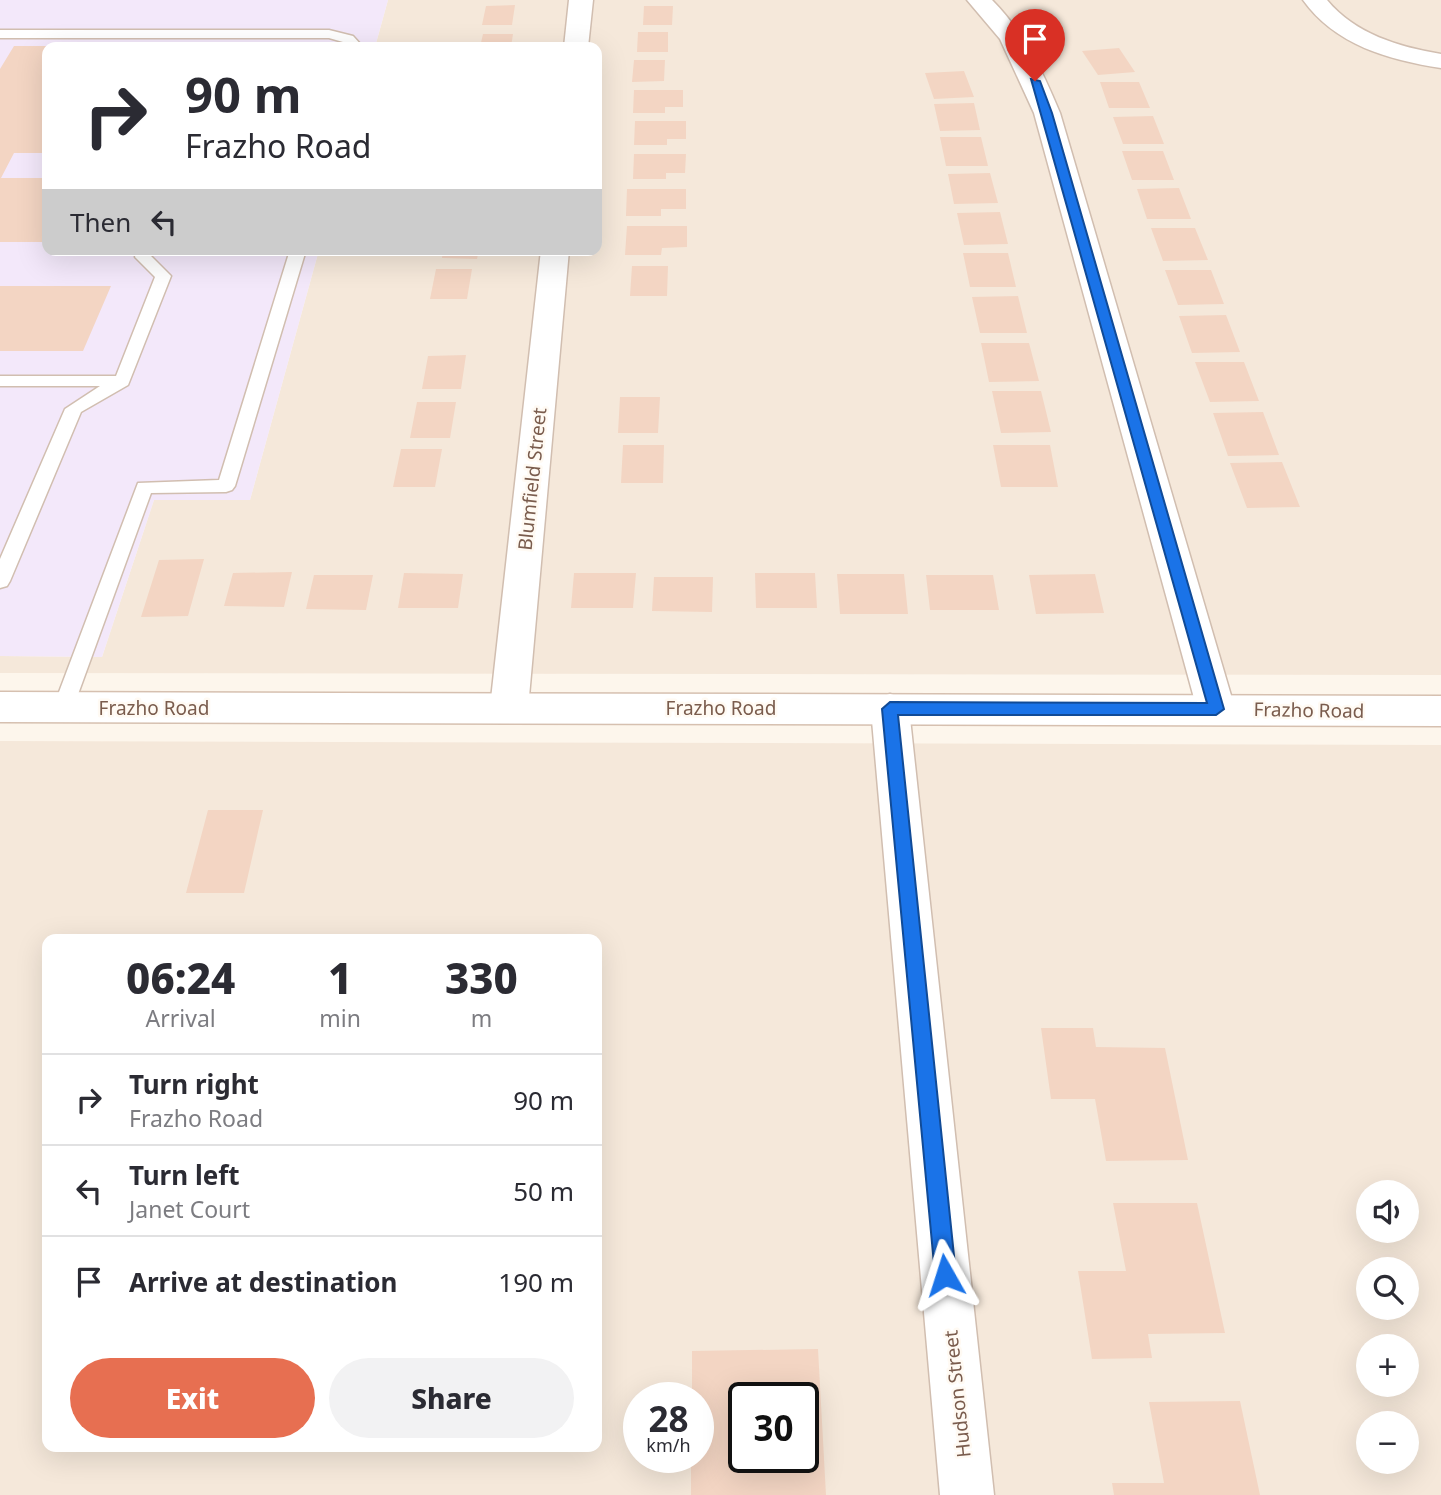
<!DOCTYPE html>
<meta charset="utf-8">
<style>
body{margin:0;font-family:"Noto Sans",sans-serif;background:#f2f2f3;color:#2b2b33;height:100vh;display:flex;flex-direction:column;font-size:26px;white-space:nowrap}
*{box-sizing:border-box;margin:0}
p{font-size:23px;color:#7c7c81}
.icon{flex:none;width:38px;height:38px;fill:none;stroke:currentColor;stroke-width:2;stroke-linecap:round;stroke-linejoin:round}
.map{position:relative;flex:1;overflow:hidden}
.sheet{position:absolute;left:42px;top:934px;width:560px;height:518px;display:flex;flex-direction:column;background:#fff;border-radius:14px;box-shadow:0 7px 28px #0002}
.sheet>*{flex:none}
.top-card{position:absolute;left:42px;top:42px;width:560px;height:214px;border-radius:14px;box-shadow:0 7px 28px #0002;background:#fff;color:#2b2b33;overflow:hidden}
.tools{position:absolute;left:1356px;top:1180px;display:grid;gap:14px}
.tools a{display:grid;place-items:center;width:63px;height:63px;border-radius:50%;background:#fff;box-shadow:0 7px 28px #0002;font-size:35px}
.speed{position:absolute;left:623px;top:1382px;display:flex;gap:14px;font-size:35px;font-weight:700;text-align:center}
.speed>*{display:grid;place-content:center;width:91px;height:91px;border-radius:50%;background:#fff;box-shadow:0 7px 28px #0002;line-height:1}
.speed small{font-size:18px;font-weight:400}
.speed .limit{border:4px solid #111;border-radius:10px;background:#fff;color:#111}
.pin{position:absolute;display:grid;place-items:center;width:60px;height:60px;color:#fff;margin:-72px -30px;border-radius:50% 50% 50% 0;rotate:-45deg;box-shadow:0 0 7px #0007}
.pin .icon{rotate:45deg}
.me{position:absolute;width:77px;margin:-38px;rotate:354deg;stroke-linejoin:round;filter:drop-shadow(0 0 5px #0008)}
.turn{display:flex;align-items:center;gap:24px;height:147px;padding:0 28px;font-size:32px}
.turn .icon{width:91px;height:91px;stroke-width:2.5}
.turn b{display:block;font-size:49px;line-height:60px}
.then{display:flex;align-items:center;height:66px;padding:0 28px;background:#0003;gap:14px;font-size:26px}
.eta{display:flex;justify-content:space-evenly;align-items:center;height:119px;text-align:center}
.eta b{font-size:42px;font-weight:800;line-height:49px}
.button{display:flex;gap:14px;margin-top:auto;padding:14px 28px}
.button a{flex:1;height:80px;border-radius:42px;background:#e76f51;color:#fff;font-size:28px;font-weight:800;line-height:80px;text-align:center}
.button a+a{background:#f2f2f3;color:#2b2b33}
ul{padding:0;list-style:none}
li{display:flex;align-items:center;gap:21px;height:91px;padding:0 28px;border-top:2px solid #e1e1e2}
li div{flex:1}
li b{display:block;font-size:26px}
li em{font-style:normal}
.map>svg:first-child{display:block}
.residential{fill:#f5e8da;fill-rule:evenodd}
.education{fill:#f3e8fa}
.building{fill:#f3d5c3;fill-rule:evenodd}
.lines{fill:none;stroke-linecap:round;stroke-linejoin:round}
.lane-casing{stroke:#d1beb0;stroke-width:3}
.street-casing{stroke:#d1beb0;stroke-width:3}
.secondary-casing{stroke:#d6c0b0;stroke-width:3}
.lane{fill:#fff;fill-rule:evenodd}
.street{fill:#fff;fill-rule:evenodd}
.secondary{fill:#fff;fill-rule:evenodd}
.route{fill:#1a73e8;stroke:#114b97;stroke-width:2}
.labels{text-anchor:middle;stroke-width:5;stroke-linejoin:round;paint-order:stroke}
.street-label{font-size:19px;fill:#7a5c4d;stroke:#fffaf3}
</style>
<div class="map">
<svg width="1441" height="1495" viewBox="0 0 1441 1495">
<rect width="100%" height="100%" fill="#fdf6ec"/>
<!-- residential -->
<path class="residential" d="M388,0H1441V675L0,673V656L102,657L154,500H250L319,250H597V47H375Z
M0,741L1441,745V1495H0ZM47,940H597V1447H47ZM1368,1192H1407V1230H1368ZM1368,1269H1407V1307H1368ZM1368,1346H1407V1384H1368ZM639,1398H698V1458H639ZM744,1398H803V1458H744ZM1368,1423H1407V1461H1368Z"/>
<!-- education -->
<path class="education" d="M0,0H388L375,47H47V250H319L250,500H154L102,657L0,656Z"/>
<!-- building -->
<path class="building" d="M515,5L512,25H482L486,6Z
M644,6H673L672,25H643Z
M638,32H668V52H637Z
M483,34H513L511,47H480Z
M14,46H47V153H14L1,178H47V242H0V69Z
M1119,48L1135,72L1098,75L1082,51Z
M634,60H665L664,81L632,82Z
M964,71L974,97L934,99L925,73Z
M1100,82H1139L1150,108H1109Z
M634,90H683V107H665V113H633Z
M974,103L980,130L940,131L934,104Z
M1153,116L1164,144H1123L1113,117Z
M635,121H686V139H667V145H634Z
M940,137H981L988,166H946Z
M1122,151H1163L1174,180H1132Z
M634,154H686L685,173H666V179H633Z
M990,173L998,203L954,204L948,174Z
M1179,188L1191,219H1147L1137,189Z
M627,189H686V209H661V216H626Z
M1000,212L1008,244L964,245L957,213Z
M627,226H687V247L662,248L661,255H625Z
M1151,228H1195L1208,260L1163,261Z
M443,250H479L477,259L442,258Z
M963,253H1008L1016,287H970Z
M632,266H668L667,296H630Z
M436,269H472L467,299H430Z
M1165,270H1211L1224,304L1178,305Z
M0,286H111L83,351H0Z
M1018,296L1027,333H980L972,297Z
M1226,315L1240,352L1192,353L1179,316Z
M981,343H1029L1039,381L989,382Z
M466,355L461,389H422L428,356Z
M1195,362H1244L1259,401L1210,402Z
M992,391H1041L1051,432L1001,433Z
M620,397H660L658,433H618Z
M417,402H456L450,438H410Z
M1263,412L1279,455L1228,456L1213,413Z
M623,445H664L663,483H621Z
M993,445H1050L1058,487H1001Z
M401,449H442L435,487H393Z
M1282,462L1300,507L1247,508L1230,463Z
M204,559L188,616L141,617L159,560Z
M292,572L284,607L224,606L233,573Z
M404,573L463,574L458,608H398Z
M574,573H636L633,608H571Z
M755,573H815L817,608H756Z
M837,574H904L908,614H840Z
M1095,574L1104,613L1036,614L1029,575Z
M314,575H373L366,610L306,609Z
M926,575H993L999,610H930Z
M654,577H713L712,612L652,611Z
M208,810H263L244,893H186Z
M1041,1028H1093L1096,1047L1165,1048L1188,1160L1106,1161L1095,1099H1051Z
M1113,1203H1197L1225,1333L1148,1334L1152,1358L1092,1359L1078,1271H1126Z
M818,1349L826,1495H691V1458H698V1398H692V1351ZM744,1398H803V1458H744Z
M1240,1401L1260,1495H1114L1112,1483H1164L1149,1402Z"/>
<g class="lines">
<!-- lane casing -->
<g class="lane-casing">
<path id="lane" d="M0,30H329L353,36L363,47H349L343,42L329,38H0Z
M137,250H153L151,256L171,276L128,385L81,412L10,581L7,586L0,588V559L65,409L100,386H0V376H116L155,277L135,257Z
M290,250H306L235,486L232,490L226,492L151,493L73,708L70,714L63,716L56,714L53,708L138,483L219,480Z"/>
</g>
<!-- street casing -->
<g class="street-casing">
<path id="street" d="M569,0H593L588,47H564Z
M967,0H992C1024,32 1043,72 1060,113L1235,709L1229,720L1216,724L1203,720L1197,709L1034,113L1000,39Z
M1303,0H1327C1355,34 1399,47 1441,54V68C1389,60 1335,45 1303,0Z
M541,250H569L528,708L522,719L509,723L496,719L490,708Z
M890,694L903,698L909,709L994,1495H940L871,709L877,698Z"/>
</g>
<!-- secondary casing -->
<g class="secondary-casing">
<path id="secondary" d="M0,692L1441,696V726L0,722Z"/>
</g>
<!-- lane -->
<use href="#lane" class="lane"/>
<!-- street -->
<use href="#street" class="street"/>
<!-- secondary -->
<use href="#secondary" class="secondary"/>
</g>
<!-- route -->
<path class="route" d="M1031,79L1040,81L1052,113L1224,709L1216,715H898L956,1275L953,1283L945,1286L938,1283L935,1275L882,709L890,702L1207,703Z"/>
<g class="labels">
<!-- street labels -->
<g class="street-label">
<text transform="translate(532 479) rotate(-84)" y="7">Blumfield Street</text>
<text x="154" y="715">Frazho Road</text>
<text x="721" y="715">Frazho Road</text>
<text transform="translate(1309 710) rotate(1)" y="7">Frazho Road</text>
<text transform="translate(957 1394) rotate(-96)" y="7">Hudson Street</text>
</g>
</g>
</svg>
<div class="tools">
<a><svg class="icon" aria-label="sound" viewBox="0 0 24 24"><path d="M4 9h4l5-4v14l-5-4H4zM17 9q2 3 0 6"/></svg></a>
<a><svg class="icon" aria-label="search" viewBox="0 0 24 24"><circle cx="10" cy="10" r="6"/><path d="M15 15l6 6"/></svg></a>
<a>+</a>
<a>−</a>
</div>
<div class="speed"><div>28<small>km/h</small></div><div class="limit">30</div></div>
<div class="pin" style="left:1035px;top:81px;background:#d93025"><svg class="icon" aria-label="arrive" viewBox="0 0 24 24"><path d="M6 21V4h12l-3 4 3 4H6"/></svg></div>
<svg class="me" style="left:945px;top:1275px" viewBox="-20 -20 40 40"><path d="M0-17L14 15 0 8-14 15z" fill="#1a73e8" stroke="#fff" stroke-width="4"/></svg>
<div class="top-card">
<div class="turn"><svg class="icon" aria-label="right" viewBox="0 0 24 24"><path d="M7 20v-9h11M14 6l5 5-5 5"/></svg><div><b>90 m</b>Frazho Road</div></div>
<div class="then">Then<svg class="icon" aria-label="left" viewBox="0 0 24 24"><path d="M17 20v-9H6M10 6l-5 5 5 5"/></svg></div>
</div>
<section class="sheet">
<div class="eta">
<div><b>06:24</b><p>Arrival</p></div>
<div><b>1</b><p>min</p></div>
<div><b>330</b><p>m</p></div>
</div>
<ul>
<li><svg class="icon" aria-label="right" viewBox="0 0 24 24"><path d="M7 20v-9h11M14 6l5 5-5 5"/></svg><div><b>Turn right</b><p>Frazho Road</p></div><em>90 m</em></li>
<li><svg class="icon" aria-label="left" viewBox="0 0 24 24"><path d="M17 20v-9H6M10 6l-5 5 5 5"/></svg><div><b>Turn left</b><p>Janet Court</p></div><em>50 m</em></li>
<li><svg class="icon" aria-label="arrive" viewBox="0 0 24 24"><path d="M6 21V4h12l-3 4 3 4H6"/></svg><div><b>Arrive at destination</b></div><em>190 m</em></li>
</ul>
<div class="button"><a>Exit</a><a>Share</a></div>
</section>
</div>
